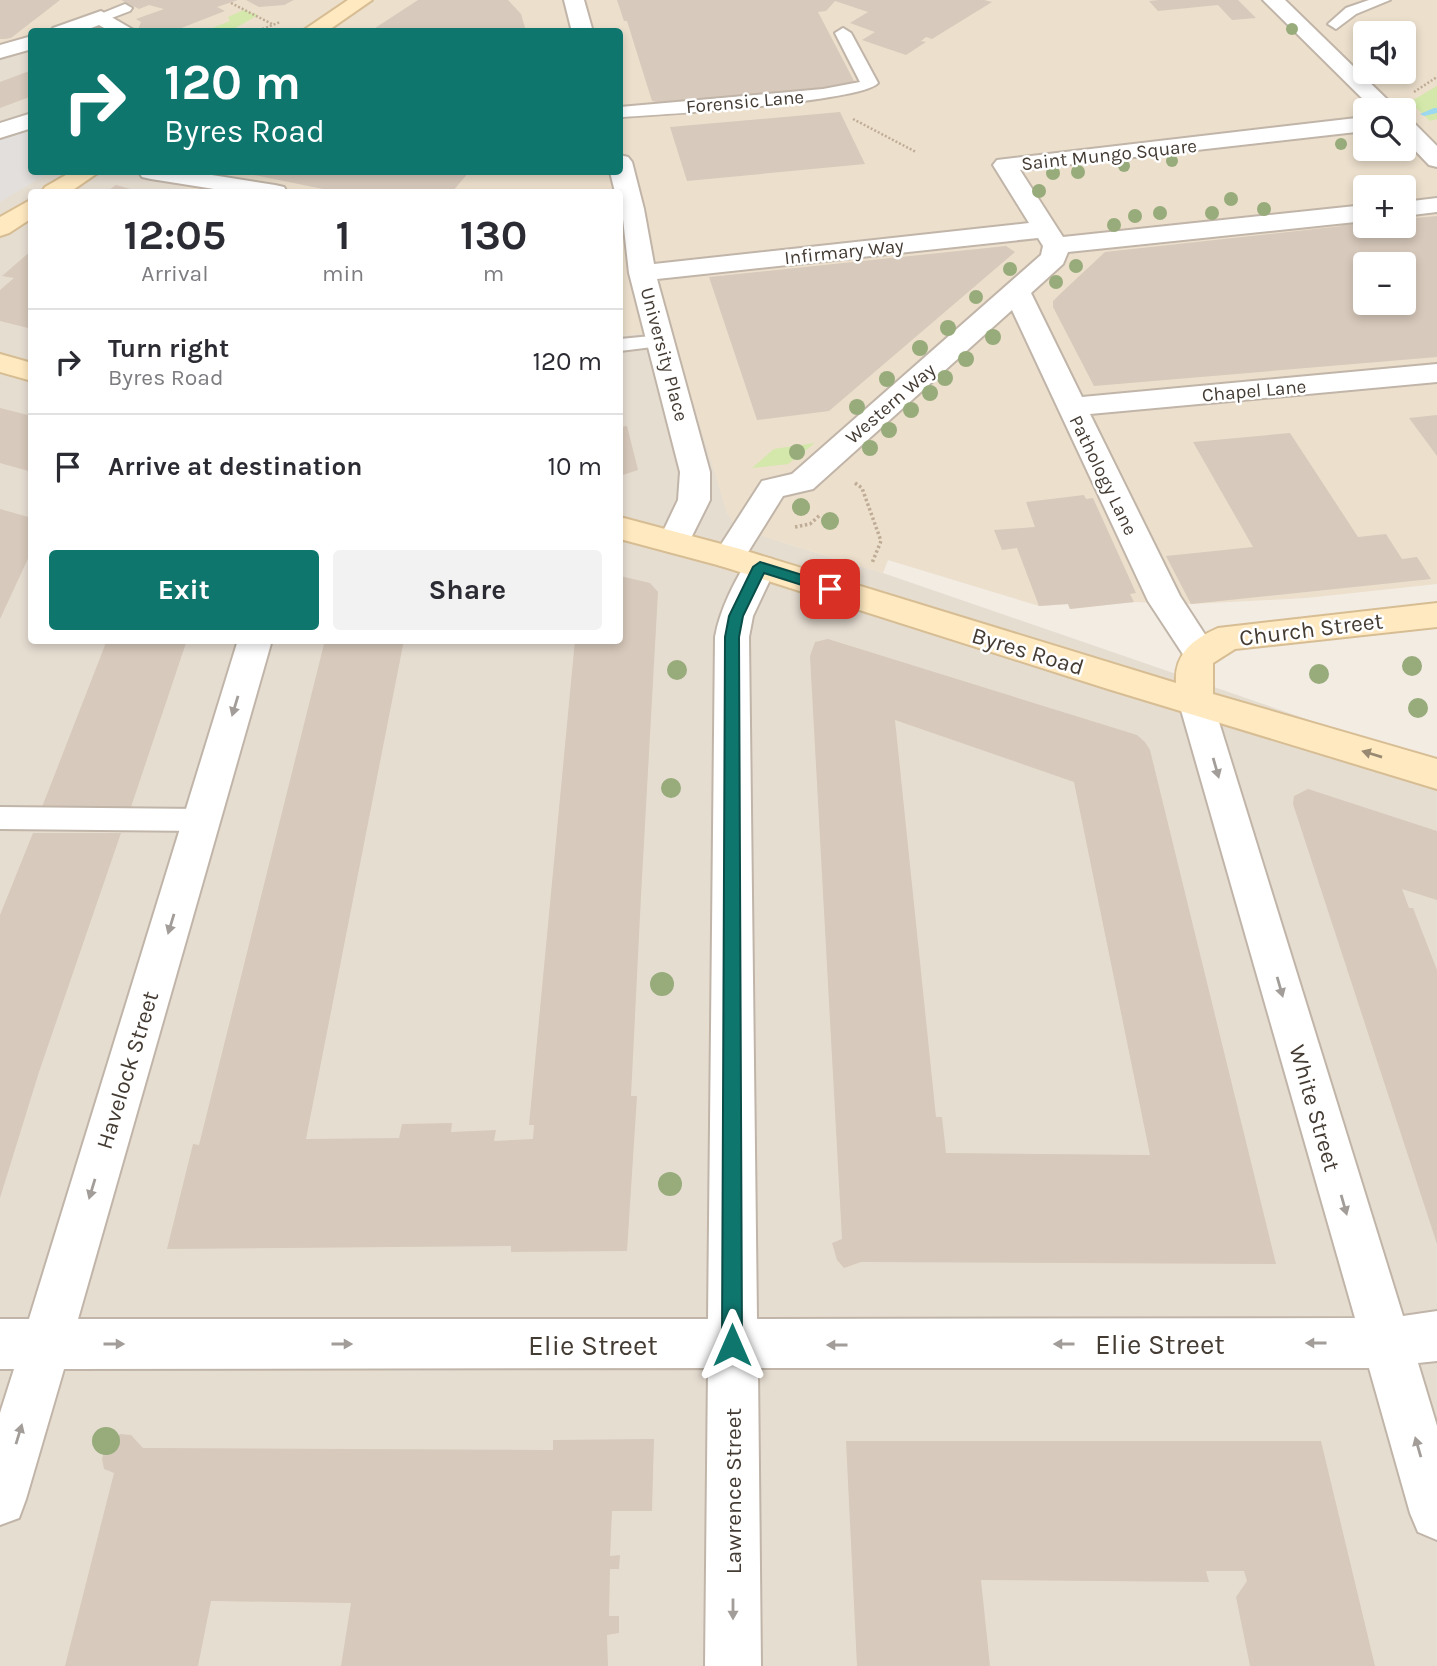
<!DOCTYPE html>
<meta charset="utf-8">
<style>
body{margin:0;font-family:Karla,sans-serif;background:#f2f2f3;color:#2b2b33;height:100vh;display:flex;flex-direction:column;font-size:26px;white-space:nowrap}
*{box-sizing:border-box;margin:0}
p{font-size:23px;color:#7c7c81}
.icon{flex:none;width:38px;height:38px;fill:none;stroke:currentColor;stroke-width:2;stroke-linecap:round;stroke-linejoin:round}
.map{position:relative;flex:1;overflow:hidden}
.side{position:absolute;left:28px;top:189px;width:595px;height:455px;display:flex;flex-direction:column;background:#fff;border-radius:7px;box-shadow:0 4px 10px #0003}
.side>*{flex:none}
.guide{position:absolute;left:28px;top:28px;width:595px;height:147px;border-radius:7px;box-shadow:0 4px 10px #0003;background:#0f766e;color:#fff;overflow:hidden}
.fabs{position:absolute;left:1353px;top:21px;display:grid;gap:14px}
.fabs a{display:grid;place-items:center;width:63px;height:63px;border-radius:7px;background:#fff;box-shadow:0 4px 10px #0003;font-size:35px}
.pin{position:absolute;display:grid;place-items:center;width:60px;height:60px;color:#fff;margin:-30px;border-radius:14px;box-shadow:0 4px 10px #0006}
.me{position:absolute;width:77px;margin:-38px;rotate:0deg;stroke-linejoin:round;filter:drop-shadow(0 0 5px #0008)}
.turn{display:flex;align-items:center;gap:24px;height:147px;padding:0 21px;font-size:32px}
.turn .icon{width:91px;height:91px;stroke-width:2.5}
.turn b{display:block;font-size:49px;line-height:60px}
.eta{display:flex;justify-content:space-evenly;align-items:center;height:119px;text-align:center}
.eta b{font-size:42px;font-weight:700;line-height:49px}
.primary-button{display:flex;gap:14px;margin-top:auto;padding:14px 21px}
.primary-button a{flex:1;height:80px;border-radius:7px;background:#0f766e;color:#fff;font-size:28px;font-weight:700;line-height:80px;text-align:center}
.primary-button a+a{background:#f2f2f3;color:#2b2b33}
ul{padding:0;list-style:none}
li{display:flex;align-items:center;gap:21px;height:105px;padding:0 21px;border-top:2px solid #e1e1e2}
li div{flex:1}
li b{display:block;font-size:26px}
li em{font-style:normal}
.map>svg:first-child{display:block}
.residential{fill:#e6ddd1}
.education{fill:#ecdfcc;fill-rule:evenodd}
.green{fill:#d3e8aa}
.parking{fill:#e2dfdc}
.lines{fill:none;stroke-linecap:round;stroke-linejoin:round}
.stream{fill:#9dd8f1;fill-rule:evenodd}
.building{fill:#d7c9bb;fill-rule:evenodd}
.lane-casing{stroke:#c0b5a8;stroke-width:4}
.street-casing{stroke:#c0b5a8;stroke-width:4}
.secondary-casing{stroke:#d7bd93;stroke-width:4}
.path-far1{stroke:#bfac96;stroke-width:2.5;stroke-dasharray:2 2;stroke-linecap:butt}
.path{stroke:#bfac96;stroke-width:3.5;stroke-dasharray:2.5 2.5;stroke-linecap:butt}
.lane{fill:#fff;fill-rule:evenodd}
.street{fill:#fff;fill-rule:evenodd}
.secondary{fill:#ffe9c0;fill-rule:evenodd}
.tree{fill:#97ab7b}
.oneway{fill:#a29d99}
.oneway2{fill:#988972}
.route{fill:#0f766e;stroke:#0a4d48;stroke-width:2}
.labels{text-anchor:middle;stroke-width:5;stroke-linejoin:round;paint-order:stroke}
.far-street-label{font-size:19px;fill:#443b33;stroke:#fff}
.street-label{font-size:23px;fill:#443b33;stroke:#fff}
.near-street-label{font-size:28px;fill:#443b33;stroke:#fff}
</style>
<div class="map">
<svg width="1437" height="1666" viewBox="0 0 1437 1666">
<rect width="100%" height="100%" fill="#f2ece3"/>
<!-- residential -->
<path class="residential" d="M31,47L32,172H130L202,192H32V640H620V336L717,325L781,542L883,573L1437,764V1666H0V57Z"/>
<!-- education -->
<path class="education" d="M0,0H1437V584L1306,598L1191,604L1134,602L1070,609L1068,604L1039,606L888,560L883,573L745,531L734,524L727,513L671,331L620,336V192H202L130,172H620V32H140L105,11L47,31L32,32L31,37L0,47ZM1365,33H1404V72H1365ZM1365,110H1404V149H1365ZM1365,187H1404V226H1365ZM1365,264H1404V303H1365Z"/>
<!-- green -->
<path class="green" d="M244,10L258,15L230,31H205L230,21L228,17Z
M1437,86V119L1430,121L1410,102Z
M815,443L788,464L752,468L774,449Z"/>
<!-- parking -->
<path class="parking" d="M31,123L32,172H50L0,202V135Z"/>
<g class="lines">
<!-- stream -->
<path class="stream" d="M1434,108H1437V113L1424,116L1420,114Z"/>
</g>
<!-- building -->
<path class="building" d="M0,0H60L11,38L5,39H0Z
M121,0H238L217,7L225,11L171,32H137L141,22L136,19L164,9L149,5L139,9Z
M246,0H294L284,5L259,7Z
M418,0H508L521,14L526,31L369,32Z
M617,0H984L992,2L932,39L926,37L921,41L926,42L906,55L862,40L875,32L850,23L868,12L835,1L826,11L818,12L855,83L844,88L661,103L652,101L627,21H624Z
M1159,0H1238L1256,18L1232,20L1218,5L1158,11L1149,1Z
M32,70V96L0,108V82Z
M840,112L865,164L687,181L670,127Z
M469,172L452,192H338L244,173Z
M116,185L141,192H106Z
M1437,216V357L1094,386L1053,307V301L1059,295L1105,252L1342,226L1335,223L1365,220V226H1404V219ZM1365,264H1404V303H1365Z
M1006,246L1015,252L829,411L757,420L709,277Z
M32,250V329L0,321V290L14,278L2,276Z
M0,408L32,416V472L0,463Z
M1437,415V456L1409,418Z
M627,426L638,470L620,476V427Z
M1290,433L1358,537L1386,534L1402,559L1417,557L1431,579L1191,604L1166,556L1253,547L1193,442Z
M1084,495L1086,499L1093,498L1136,593L1130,594L1134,602L1070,609L1068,604L1039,606L1017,548L1002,550L994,530L1035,527L1026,502Z
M0,509L32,518V550L0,619Z
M620,576L650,583L658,592L641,896L631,1096H637L627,1251L511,1252V1246L167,1249L193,1144L199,1145L325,640H404L306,1139L399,1138L402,1124L452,1123L451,1132L496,1130L494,1141L533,1139L534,1125H529L575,640H620Z
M828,639L1137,735L1145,742L1150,750L1276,1264L861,1262L844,1268L837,1260L832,1243L842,1239L810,656L815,642ZM895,720L1074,782L1150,1155L946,1153L942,1117H936Z
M107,640H187L131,807H42Z
M1308,789L1437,831V900L1402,889L1409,908H1413L1437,970V1244L1293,804L1294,796Z
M33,833H121L39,1072L0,1198V915Z
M120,1434L131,1435L143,1448L553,1450V1440L654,1439L652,1511H612L610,1556L620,1555L619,1569H610L609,1616H619V1633L607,1635L608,1666H341L351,1603L211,1601L198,1666H65L114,1473L104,1469L102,1459L105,1448Z
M846,1441H1321L1375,1666H1250L1236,1597L1247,1581L1244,1571H1206L1209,1582L981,1580L990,1666H857Z"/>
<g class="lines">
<!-- lane casing -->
<g class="lane-casing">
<path id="lane" d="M1369,0H1390L1356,14L1336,29L1328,24L1346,8Z
M125,4L132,8L130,11L101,22L93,17Z
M843,28L851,33L878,83C862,102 657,115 620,117V107L823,89L860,82L835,33Z
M662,335L672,341L669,345L620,351V339Z
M0,807L201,809L211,812L215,820L211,828L201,831L0,829Z"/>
</g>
<!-- street casing -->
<g class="street-casing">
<path id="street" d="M564,0H584L593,32H572Z
M1263,0H1285L1398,110H1374Z
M101,11L137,32H111L99,25L81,32H50L53,28Z
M32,36V49L0,58V45Z
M32,113V128L0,138V123Z
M1365,117V131L1020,170L1063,237L1365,205V221L1068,252L1063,264L1031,293L1082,397L1437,364V382L1090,414L1180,596L1217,653L1212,662L1200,666L1188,662L1148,601L1012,310L813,489L783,496L740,565L729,568L718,565L713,557L762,481L792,474L1041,255L1043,246L1038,238L657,279L710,472V500L685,550L674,553L663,550L658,542L678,500L680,472L629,273L620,192H615L610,172H620V155L628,157L632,162L644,209L654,264L1029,223L993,165L997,160Z
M1404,119L1412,121L1437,146V167L1429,165L1404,139Z
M139,172H193L275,185L284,187L287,192H233L151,179L142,177Z
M1437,198V212L1404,216V202Z
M760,556L772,559L776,567L753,616L749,637L757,1319L1355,1318L1179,703L1184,693L1197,689L1210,693L1403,1316L1437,1311V1361L1418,1363L1437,1426V1540L1418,1532L1410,1513L1369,1368H758L761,1666H705L708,1368L64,1369L26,1499L19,1518L0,1525V1413L14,1369H0V1319H29L238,640H272L78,1319H708L715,637C720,609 734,583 748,559Z"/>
</g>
<!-- secondary casing -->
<g class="secondary-casing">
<path id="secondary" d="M348,0H372L326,32H301Z
M71,172H99L70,192H42L45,187Z
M32,199V218L9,233L0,236V217Z
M0,354L32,363V381L0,372Z
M620,517L740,549L1176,683C1174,654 1193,639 1218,628L1437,603V627L1235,649L1213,663V694L1437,759V789L1108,689L721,566L620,539Z"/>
</g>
<!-- path-far1 -->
<path class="path-far1" d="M231,3L272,24
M255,32L280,22
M1414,92L1437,77
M853,119L916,152"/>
<!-- path -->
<path class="path" d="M855,483L862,488L881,541L872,563
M795,527L810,524L820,515"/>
<!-- lane -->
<use href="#lane" class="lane"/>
<!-- street -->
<use href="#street" class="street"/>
<!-- secondary -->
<use href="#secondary" class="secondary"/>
</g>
<!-- trees -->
<g class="tree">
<circle cx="1292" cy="29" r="6"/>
<circle cx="1341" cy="144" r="6"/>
<circle cx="1172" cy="161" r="6"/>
<circle cx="1124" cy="166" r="6"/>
<circle cx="1078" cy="172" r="7"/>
<circle cx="1053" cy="173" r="7"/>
<circle cx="1039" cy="191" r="7"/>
<circle cx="1231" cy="199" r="7"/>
<circle cx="1264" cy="209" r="7"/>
<circle cx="1160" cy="213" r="7"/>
<circle cx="1212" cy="213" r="7"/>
<circle cx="1135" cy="216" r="7"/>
<circle cx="1114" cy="225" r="7"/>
<circle cx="1076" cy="266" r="7"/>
<circle cx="1010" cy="269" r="7"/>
<circle cx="1056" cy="282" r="7"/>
<circle cx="976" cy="297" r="7"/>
<circle cx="948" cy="328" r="8"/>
<circle cx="993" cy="337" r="8"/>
<circle cx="920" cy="348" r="8"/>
<circle cx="966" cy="359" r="8"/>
<circle cx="945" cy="378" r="8"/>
<circle cx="887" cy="379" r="8"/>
<circle cx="930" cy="393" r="8"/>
<circle cx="857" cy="407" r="8"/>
<circle cx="911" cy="410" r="8"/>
<circle cx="889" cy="430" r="8"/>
<circle cx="870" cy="448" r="8"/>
<circle cx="797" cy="452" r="8"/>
<circle cx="801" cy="507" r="9"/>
<circle cx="830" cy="521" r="9"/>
<circle cx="1412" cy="666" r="10"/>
<circle cx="677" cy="670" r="10"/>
<circle cx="1319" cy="674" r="10"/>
<circle cx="1418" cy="708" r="10"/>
<circle cx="671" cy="788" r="10"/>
<circle cx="662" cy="984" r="12"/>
<circle cx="670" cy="1184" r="12"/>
<circle cx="106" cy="1441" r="14"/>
</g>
<!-- one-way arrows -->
<defs><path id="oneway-solid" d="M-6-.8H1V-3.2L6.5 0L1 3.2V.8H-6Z" transform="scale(1.75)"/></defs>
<g class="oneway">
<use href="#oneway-solid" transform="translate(235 706) rotate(107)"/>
<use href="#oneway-solid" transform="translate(1216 768) rotate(74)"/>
<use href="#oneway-solid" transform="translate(171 924) rotate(107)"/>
<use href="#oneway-solid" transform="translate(1280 987) rotate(74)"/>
<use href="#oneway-solid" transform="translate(92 1189) rotate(107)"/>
<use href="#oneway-solid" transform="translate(1344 1205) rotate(74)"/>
<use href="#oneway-solid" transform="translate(1316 1343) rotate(180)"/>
<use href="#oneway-solid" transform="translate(114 1344)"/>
<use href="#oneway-solid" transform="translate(342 1344)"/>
<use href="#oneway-solid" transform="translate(1064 1344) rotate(180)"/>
<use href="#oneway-solid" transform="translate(837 1345) rotate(180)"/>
<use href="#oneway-solid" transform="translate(19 1434) rotate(-73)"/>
<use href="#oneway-solid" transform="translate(1418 1447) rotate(-106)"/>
<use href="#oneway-solid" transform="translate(733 1609) rotate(90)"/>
</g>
<use class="oneway2" href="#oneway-solid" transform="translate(1372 754) rotate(-163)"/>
<!-- route -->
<path class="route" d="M760,562L835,585L837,589L830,594L764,573L743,616L739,637L742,1345L739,1352L732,1355L725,1352L722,1345L725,637L729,616L753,567Z"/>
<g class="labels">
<!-- far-street labels -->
<g class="far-street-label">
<text transform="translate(745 101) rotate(-5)" y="7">Forensic Lane</text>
<text transform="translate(1109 154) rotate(-6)" y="7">Saint Mungo Square</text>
<text transform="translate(844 251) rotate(-6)" y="7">Infirmary Way</text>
<text transform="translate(665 354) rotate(75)" y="7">University Place</text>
<text transform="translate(1254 390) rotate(-5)" y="7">Chapel Lane</text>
<text transform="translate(890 403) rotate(-41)" y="7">Western Way</text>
<text transform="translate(1104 475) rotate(64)" y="7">Pathology Lane</text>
</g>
<!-- street labels -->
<g class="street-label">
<text transform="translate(1311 629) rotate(-7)" y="8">Church Street</text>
<text transform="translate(1028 651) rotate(17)" y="8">Byres Road</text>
<text transform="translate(127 1070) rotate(-73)" y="8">Havelock Street</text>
<text transform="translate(1315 1108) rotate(74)" y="8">White Street</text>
<text transform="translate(733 1491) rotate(-90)" y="8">Lawrence Street</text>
</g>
<!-- near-street labels -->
<g class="near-street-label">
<text x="1160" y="1354">Elie Street</text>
<text x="593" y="1355">Elie Street</text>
</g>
</g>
</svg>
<div class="fabs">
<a><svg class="icon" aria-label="sound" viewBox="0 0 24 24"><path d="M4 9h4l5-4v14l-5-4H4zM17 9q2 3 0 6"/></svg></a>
<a><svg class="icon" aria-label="search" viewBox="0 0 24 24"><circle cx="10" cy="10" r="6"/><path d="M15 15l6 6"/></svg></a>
<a>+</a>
<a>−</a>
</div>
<div class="pin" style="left:830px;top:589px;background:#d93025"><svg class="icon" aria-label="arrive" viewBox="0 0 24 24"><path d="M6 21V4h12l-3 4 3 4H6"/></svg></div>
<svg class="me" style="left:732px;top:1345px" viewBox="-20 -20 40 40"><path d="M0-17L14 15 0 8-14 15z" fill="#0f766e" stroke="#fff" stroke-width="4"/></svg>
<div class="guide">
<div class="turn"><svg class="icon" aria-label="right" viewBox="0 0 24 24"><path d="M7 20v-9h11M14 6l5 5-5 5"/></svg><div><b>120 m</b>Byres Road</div></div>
</div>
<section class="side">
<div class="eta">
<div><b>12:05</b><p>Arrival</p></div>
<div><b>1</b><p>min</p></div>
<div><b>130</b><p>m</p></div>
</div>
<ul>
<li><svg class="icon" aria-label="right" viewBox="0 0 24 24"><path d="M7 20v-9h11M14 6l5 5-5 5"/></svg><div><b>Turn right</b><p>Byres Road</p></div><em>120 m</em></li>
<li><svg class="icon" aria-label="arrive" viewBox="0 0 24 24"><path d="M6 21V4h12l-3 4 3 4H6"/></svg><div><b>Arrive at destination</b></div><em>10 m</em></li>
</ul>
<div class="primary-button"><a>Exit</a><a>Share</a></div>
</section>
</div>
